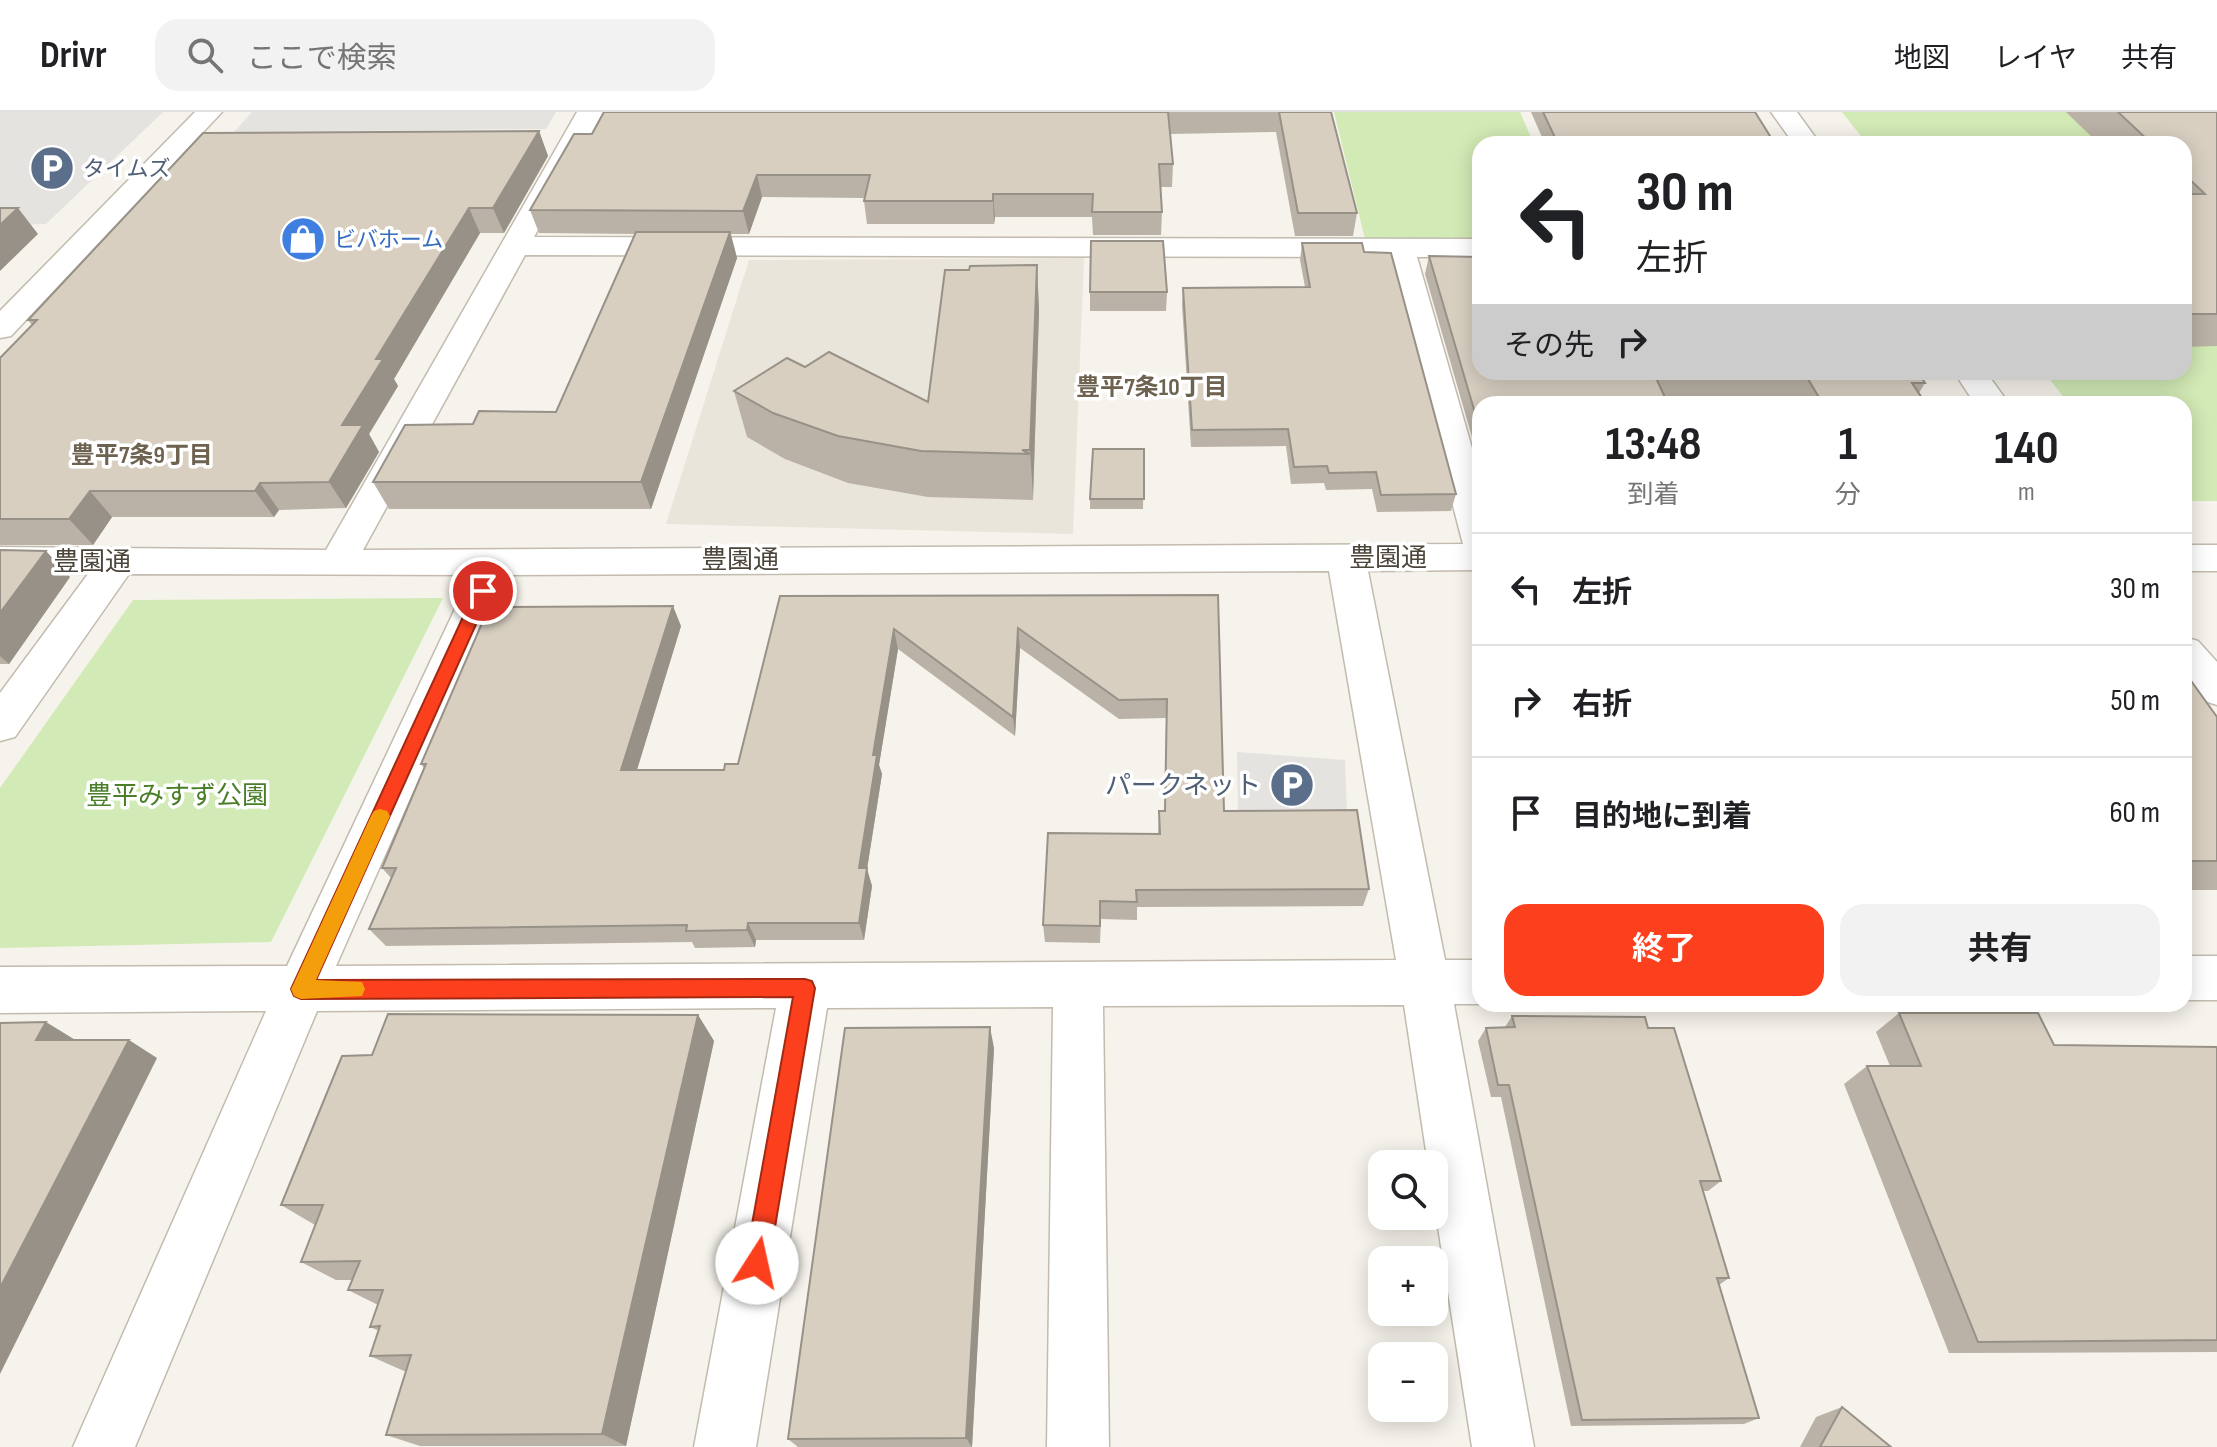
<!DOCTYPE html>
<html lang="ja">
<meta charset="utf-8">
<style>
body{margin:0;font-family:"Sofia Sans Condensed","Noto Sans JP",sans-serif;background:#f2f2f2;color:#202124;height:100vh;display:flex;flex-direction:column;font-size:30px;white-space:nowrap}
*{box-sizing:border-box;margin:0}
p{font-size:26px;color:#757577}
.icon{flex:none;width:44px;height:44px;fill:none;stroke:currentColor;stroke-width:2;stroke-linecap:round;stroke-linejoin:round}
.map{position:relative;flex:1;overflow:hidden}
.panel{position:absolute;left:1472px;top:284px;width:720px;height:616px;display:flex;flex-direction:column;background:#fff;border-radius:24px;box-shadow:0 4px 20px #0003}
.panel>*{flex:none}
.top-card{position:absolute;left:1472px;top:24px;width:720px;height:244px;border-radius:24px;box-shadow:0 4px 20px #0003;background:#fff;color:#202124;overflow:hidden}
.buttons{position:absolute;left:1368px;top:1038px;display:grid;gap:16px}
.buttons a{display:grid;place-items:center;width:80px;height:80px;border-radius:16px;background:#fff;box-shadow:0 4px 20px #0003;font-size:40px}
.pin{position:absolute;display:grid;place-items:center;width:68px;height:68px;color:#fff;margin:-34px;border:4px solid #fff;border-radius:50%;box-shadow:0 2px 8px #0007}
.me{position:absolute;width:88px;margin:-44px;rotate:10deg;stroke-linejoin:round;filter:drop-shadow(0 0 6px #0008)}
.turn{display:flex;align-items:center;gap:28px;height:168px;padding:0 32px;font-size:36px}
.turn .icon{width:104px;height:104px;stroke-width:2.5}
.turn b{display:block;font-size:56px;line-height:68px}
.then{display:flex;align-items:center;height:76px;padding:0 32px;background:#0003;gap:16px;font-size:30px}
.eta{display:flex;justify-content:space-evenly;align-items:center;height:136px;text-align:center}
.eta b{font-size:48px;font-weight:700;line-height:56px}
.button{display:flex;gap:16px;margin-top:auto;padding:16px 32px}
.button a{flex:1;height:92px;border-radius:24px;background:#fc3f1d;color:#fff;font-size:32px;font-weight:700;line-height:92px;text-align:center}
.button a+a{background:#f2f2f2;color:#202124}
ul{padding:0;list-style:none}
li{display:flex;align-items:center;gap:24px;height:112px;padding:0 32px;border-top:2px solid #e0e0e0}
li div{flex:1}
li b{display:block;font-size:30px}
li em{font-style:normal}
header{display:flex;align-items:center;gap:48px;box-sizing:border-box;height:112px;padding:0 40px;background:#fff;border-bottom:2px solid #e0e0e0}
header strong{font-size:38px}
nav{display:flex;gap:44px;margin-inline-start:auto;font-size:28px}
.search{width:560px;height:72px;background:#f2f2f2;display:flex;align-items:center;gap:20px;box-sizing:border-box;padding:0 28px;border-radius:24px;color:#757577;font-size:30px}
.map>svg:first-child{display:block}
.residential{fill:#eae5da}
.green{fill:#d2eab5}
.parking{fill:#e5e3e0}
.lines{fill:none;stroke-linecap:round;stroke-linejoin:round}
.minor-casing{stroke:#c2bbae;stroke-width:3}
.minor{fill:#fff;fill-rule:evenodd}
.wall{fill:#bab2a6}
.shaded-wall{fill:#979187}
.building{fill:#d8cfc1;stroke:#979187;stroke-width:2}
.route{fill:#fc3f1d;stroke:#a42913;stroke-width:2}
.slow{fill:#f59e0b}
.labels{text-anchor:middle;stroke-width:7;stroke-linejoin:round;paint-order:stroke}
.far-service-label{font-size:22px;fill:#4e5e75;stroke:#fff;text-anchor:start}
.far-shop-label{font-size:22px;fill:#366cbe;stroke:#fff;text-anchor:start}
.far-neighbourhood-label{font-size:24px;font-weight:bold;fill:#6e6250;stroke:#fff}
.street-label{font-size:26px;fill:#4b4439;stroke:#fff}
.service-label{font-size:26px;fill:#4e5e75;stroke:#fff;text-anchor:end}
.park-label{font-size:26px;fill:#4a7f2a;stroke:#fff}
</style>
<header>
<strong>Drivr</strong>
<div class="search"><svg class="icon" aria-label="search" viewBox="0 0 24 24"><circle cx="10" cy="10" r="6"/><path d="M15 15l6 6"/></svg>ここで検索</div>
<nav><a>地図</a><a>レイヤ</a><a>共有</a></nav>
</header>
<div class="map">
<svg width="2217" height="1335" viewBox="0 0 2217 1335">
<rect width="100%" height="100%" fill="#f6f3ec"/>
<!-- residential -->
<path class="residential" d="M1084,146L1073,422L666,412L749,148Z"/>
<!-- green -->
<path class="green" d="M1334,0H1520L1534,32H1480V126L1365,127Z
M1842,0H2217V389H2184V292H2069L2044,260H2184V32H1867Z
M443,486L271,830L0,836V676L133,488Z"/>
<!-- parking -->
<path class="parking" d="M0,0H163L46,112L0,113Z
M252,0H556L546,17L234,20Z
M1237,640L1345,648L1347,701L1238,699Z"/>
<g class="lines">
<!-- minor casing -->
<g class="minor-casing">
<path id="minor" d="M195,0H222L11,224L0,226V199Z
M577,0H603L534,125L1480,127V145H1417L1480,364V458L1368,459L1445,848H1480L1481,892H1454L1534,1335H1472L1434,1089V1052H1428L1404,893L1103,894L1109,1335H1047L1053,895L827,896L756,1335H694L776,896L317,899L135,1335H73L266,899L0,901V855L287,854L471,463L129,462L15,625L0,629V581L88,462L0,461V435L326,438ZM525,143L1388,145L1463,432L363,438ZM1329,459L1396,848L336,854L509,463Z
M1771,0H1797L1820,32H1794Z
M1954,260H1986L2009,292H1975Z
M2184,433H2217V459H2184Z
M2184,525L2198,529L2217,550V593L2202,588L2184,567Z
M2184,844H2217V888H2184Z"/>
</g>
<!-- minor -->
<use href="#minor" class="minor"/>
</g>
<!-- wall -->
<path class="wall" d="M604,0H1331L1357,101L1353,124H1295L1276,20L1170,22L1173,52L1172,75H1160L1162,100L1161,123H1093L1092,105H995L994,112H867L864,89V86L762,85L749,122H731L737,146L651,397H389L373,370L473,312L556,300L635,122L539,121L530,98L592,22Z
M1531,0H1755L1775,32H1545Z
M2066,0H2217V234L2184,235V32H2099Z
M539,19L548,44L504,121H480L394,267L398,274L369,322L379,340L346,396L279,398L274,405H112L93,433H0V246L32,213L28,208Z
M1302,131L1364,140L1456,382L1451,399L1377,400L1372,377L1326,378L1324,371L1291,372L1286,334L1191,335L1182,193L1183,176L1305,175L1300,148Z
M1429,144L1918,260L1925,271L1919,281L1926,292H1803L1799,284H1665L1480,292V353L1425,162Z
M1037,153L1039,199L1033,388L928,385L848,371L785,347L747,325L734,279L805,255L928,290L969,158Z
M1090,180H1167L1166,199H1090Z
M1144,337L1143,397H1090V387Z
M0,438L70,465L9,552H0Z
M1218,483L1224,699L1369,777L1363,794L1137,795V808L1101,807L1100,831L1045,830L1043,813L1158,722L1159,699H1165L1166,606L1119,607L1020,536L1015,624L898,537L879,653L882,662L867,757L872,774L864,828H756L755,835L695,836L692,830L386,834L369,817L391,766L382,756L424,656L421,652L681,514L637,658H724L738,652L780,484Z
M2184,559L2217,605V778H2184Z
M1899,901L2054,933L2217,935V1240L1949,1241L1844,972L1867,954H1890L1876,920Z
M698,903L714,929L626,1334H420L386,1323L406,1259H404L370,1244L379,1219L370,1215L378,1193L348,1178L352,1168H336L301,1150L315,1113L281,1093L372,943Z
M1512,904L1648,916L1721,1069L1708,1079H1703L1729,1166L1719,1173L1759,1306L1744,1312L1571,1314L1501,985H1491L1478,929L1486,916L1505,915Z
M994,936L972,1335H798L788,1327Z
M1842,1295L1891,1335H1800L1816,1305Z"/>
<!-- shaded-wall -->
<path class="shaded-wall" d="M539,19L548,44L504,121L493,96Z
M757,63L762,85L749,122L743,99Z
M993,82L995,105L994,112L993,89Z
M18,96L38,122L0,159V113Z
M469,96L480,121L394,267L398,274L369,322L379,340L346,396L329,370L342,313L376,247Z
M730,120L737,146L651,397L641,370Z
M1037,153L1039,199L1033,384L1030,338Z
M260,371L279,398L274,405L255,379Z
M90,379L112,405L93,433L69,407Z
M46,439L70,465L9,552L0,544V501Z
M673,494L681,514L631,677L621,658Z
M1018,516L1020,536L1015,624L1013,605Z
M894,517L898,537L879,653L882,662L867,757L872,774L864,828L859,811V756L873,643Z
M748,811L756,828L755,835L747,818Z
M698,903L714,929L626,1334L602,1322Z
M46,910L77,929L36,928Z
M990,915L994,936L972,1335L966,1326Z
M129,928L157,946L0,1262V1176Z"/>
<!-- building -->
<path class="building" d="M604,0H1168L1173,52H1159L1162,100H1092L1093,82H993V89H864L870,63H757L743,99L530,98L574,22H592Z
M1279,0H1331L1357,101H1298Z
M1543,0H1755L1775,32H1558Z
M2118,0H2217V202H2184V82H2205L2184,62V32H2152Z
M539,19L493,96H469L376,247H383L342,313H363L329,370L260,371L255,379H90L69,407H0V246L37,208H28L203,21Z
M0,96H18L0,113Z
M636,120H730L641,370H373L405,313L473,312L479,299L556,300Z
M1091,129H1163L1167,180H1090Z
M1302,131H1362L1364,140L1391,141L1456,382L1381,383L1376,360L1329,361L1327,354L1294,355L1288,317L1192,318L1183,176L1310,175Z
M1429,144L1480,145V260H1918L1925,271H1912L1926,292H1823L1808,267L1656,266L1668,292H1480V318Z
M1037,153L1030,338H1022L1030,342L921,339L838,324L773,301L734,279L787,246L805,255L829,240L928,290L945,158H969L970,154Z
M1093,337H1144V387H1090Z
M0,438L46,439L0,501Z
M1218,483L1224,699L1357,698L1369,777L1136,778L1137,790L1100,789V814L1043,813L1048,721L1160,722L1159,699H1165L1167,587L1119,588L1018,516L1013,605L894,517L873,643H877L859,756H867L859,811H748L747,818L686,819L687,813L369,817L396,756H382L426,652H421L489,495L673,494L621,658H724L725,652H738L780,484Z
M2184,559L2217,605V749H2184Z
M1899,901H2038L2054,933L2217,935V1228L1978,1230L1867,954H1921Z
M388,902L698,903L602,1322L386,1323L411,1243L370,1244L380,1214L370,1215L383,1178H348L360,1149L301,1150L323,1093H281L342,944L372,943Z
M1512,904L1645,905L1648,916H1674L1721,1069H1700L1729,1166H1717L1759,1306L1582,1308L1509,973H1498L1486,916L1515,915Z
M46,910L36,928H129L0,1176V911Z
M990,915L966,1326L788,1327L845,916Z
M1842,1295L1891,1335H1820Z"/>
<!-- route -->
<path class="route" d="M483,473L491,479L316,868L805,867L812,869L815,876L769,1151L765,1160L757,1163L748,1160L745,1151L793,885L301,887L294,884L291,877L475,479Z"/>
<!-- slow -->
<path class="slow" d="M380,697L387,699L390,704L316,868L362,870L365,877L362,884L301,887L294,884L291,877L294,871L371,704L374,699Z"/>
<!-- icons -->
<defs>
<g id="parking-disc" transform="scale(2.3)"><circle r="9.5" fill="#5c6f8a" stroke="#fff"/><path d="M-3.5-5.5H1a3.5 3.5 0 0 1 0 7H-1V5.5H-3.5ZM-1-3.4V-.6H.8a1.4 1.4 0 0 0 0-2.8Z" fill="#fff"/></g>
<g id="shop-disc" transform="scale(2.3)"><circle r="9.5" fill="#3f7fe0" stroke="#fff"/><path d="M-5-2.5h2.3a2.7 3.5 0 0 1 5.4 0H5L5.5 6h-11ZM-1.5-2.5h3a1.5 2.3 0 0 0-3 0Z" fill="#fff"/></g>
</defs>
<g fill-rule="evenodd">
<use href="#parking-disc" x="52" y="56"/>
<use href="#shop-disc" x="303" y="127"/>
<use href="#parking-disc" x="1292" y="673"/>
</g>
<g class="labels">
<!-- far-service labels -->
<g class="far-service-label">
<text x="83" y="64">タイムズ</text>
</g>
<!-- far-shop labels -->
<g class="far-shop-label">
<text x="334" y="135">ビバホーム</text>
</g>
<!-- far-neighbourhood labels -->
<g class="far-neighbourhood-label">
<text x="1152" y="283">豊平7条10丁目</text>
<text x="142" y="351">豊平7条9丁目</text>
</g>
<!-- street labels -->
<g class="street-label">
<text x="1388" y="454">豊園通</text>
<text x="740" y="456">豊園通</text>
<text x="92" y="458">豊園通</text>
</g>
<!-- service labels -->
<g class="service-label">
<text x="1261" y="682">パークネット</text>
</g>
<!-- park labels -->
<g class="park-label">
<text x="177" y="692">豊平みすず公園</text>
</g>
</g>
</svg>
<div class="buttons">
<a><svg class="icon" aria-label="search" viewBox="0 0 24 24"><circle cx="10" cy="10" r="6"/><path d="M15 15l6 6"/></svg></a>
<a>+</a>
<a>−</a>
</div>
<div class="pin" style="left:483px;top:479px;background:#d93025"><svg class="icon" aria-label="arrive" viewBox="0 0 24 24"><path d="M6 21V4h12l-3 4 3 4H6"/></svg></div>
<svg class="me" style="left:757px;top:1151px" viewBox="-20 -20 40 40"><circle r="19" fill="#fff"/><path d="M0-13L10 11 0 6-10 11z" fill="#fc3f1d"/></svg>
<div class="top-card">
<div class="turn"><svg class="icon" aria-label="left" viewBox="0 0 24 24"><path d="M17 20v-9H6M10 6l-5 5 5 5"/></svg><div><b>30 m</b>左折</div></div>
<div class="then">その先<svg class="icon" aria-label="right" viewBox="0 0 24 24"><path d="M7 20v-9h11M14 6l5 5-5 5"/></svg></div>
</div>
<section class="panel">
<div class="eta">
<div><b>13:48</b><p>到着</p></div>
<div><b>1</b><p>分</p></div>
<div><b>140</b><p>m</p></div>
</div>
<ul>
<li><svg class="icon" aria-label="left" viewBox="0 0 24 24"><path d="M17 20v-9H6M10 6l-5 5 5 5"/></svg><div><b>左折</b></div><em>30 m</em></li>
<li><svg class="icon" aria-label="right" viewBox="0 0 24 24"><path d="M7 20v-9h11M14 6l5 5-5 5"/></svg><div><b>右折</b></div><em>50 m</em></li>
<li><svg class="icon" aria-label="arrive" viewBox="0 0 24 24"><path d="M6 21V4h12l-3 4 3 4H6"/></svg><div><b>目的地に到着</b></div><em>60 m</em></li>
</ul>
<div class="button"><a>終了</a><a>共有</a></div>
</section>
</div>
